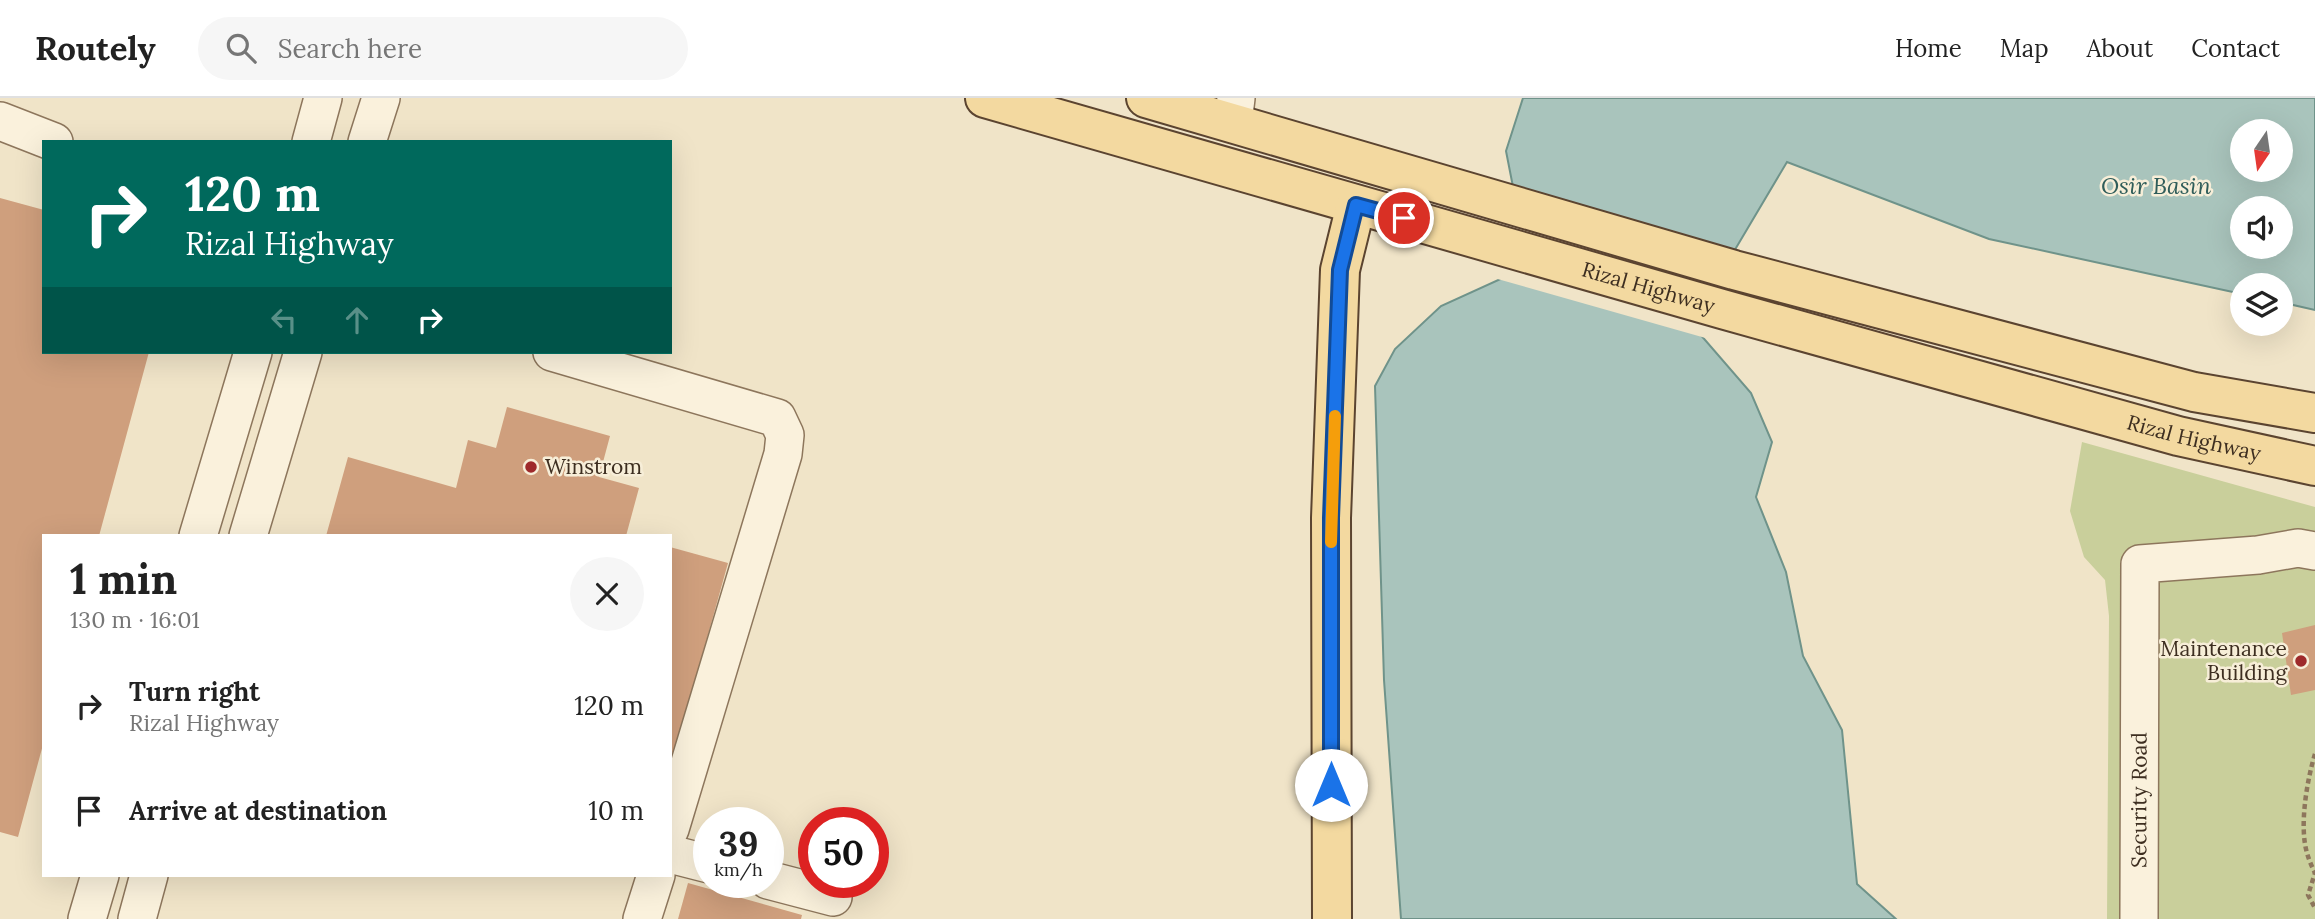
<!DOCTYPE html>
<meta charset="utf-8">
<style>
body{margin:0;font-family:Lora,serif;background:#f6f6f6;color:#222;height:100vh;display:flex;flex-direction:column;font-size:26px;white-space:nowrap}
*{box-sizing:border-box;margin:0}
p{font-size:23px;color:#767676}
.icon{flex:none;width:38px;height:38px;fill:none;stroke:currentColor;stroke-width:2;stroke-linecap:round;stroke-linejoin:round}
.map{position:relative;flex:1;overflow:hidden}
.panel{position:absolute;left:42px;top:436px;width:630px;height:343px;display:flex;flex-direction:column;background:#fff;border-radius:0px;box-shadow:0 7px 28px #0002}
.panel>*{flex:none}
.guide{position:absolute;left:42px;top:42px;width:630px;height:214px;border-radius:0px;box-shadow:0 7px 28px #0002;background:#00695c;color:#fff;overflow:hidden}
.needle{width:46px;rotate:193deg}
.tools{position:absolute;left:2230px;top:21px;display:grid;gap:14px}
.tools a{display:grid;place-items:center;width:63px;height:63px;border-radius:50%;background:#fff;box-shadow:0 7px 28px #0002;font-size:35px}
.speed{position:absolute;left:693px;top:709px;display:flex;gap:14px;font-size:35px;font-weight:700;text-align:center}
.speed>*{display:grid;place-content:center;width:91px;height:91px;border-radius:50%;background:#fff;box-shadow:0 7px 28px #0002;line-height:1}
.speed small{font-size:18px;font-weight:400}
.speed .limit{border:10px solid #d22;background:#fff;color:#111}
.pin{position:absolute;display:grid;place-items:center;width:60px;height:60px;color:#fff;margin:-30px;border:4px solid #fff;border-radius:50%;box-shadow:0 2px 7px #0007}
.me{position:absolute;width:77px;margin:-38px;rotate:0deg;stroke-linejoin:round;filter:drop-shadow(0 0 5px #0008)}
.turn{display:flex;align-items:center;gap:24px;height:147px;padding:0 28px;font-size:32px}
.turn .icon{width:91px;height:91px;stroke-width:2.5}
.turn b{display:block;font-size:49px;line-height:60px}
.lanes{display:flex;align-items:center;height:66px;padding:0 28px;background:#0003;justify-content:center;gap:35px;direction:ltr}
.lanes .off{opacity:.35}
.round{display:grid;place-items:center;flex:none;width:74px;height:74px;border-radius:37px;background:#f6f6f6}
.headline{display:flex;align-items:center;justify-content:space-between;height:119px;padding:0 28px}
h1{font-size:42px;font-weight:800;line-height:52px}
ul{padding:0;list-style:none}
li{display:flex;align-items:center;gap:21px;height:105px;padding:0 28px}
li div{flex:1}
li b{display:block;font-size:26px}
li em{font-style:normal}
header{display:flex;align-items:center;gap:42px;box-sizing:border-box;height:98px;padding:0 35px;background:#fff;border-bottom:2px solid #e0e0e0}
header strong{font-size:33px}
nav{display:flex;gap:38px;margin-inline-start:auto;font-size:24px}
.search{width:490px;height:63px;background:#f6f6f6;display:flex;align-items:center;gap:18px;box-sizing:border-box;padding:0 24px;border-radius:38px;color:#767676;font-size:26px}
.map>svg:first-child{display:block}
.green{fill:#c9cf9b}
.water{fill:#a9c4bc;stroke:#6f938a;stroke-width:2;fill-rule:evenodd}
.pier{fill:#f0e4c8}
.building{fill:#cf9f7d}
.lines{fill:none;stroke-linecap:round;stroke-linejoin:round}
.minor-casing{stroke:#8d765c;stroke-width:40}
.major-casing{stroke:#5b4430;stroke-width:42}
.path{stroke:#8d765c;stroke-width:4.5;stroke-dasharray:5 3.5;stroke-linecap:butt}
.minor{stroke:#faf1dc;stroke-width:37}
.major{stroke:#f3d9a0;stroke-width:38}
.route-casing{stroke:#114b97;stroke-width:18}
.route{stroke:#1a73e8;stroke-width:12}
.slow{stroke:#f59e0b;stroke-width:12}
.poi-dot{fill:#9e2a2b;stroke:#f7eed8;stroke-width:2.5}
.labels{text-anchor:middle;stroke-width:5;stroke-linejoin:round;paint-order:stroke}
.street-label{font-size:21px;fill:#3d2e20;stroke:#f7eed8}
.poi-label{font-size:21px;fill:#3d2e20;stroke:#f7eed8;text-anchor:start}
.water-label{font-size:23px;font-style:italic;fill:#2f5d5a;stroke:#f7eed8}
</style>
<header>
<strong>Routely</strong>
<div class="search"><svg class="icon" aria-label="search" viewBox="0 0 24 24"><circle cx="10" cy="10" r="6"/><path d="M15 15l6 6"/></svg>Search here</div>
<nav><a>Home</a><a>Map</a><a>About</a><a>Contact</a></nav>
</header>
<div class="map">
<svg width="2315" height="821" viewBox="0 0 2315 821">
<rect width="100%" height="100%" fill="#f0e4c8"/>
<!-- green -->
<path class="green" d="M2082,344L2315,409V821H2107L2109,518L2105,482L2084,459L2070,413Z"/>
<!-- water -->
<path class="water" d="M1523,0H2315V212L2280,204V187H2242V196L1989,141L1787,64L1714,187L1699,235L1751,295L1772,344L1756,399L1786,474L1803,558L1842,632L1857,786L1896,821H1401L1384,582L1375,288L1395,251L1441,208L1505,179L1522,135L1506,53ZM2242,33H2280V72H2242ZM2242,110H2280V149H2242Z"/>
<!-- pier -->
<path class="pier" d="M1512,101L1736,157L1717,189L1703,235L1709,241L1494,180L1502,177L1519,135Z"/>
<!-- building -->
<path class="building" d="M0,100L44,112V254H149L99,438H44V643L18,739L0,734Z
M507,309L610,338L599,379L639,390L626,438H326L348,359L456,390L468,342L496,350Z
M670,449L728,465L675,655L670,654Z
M2315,527V592L2291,597L2282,535Z
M688,785L802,817L801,821H678Z"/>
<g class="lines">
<!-- minor casing -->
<g class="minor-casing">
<g id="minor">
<path d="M0,23L54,44"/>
<path d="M1233,25L1236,0"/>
<path d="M311,44L323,0"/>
<path d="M367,44L381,0"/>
<path d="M552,254L777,320L785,337L783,356L670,731"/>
<path d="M198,438L253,254"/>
<path d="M248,438L303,254"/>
<path d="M670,756L709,766"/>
<path d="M768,782L833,799"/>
<path d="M87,821L100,777"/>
<path d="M137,821L149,777"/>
<path d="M642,821L656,777"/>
<path id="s1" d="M2139,821L2140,466L2258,457L2298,450L2315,453"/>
</g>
</g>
<!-- major casing -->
<g class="major-casing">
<g id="major">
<path id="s2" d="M985,0L1722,211L2178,338L2315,368"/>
<path d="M1146,0L1734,172L2194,294L2315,315"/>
<path d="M1332,821L1331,420L1340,172L1356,107"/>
</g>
</g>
<!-- path -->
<path class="path" d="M2315,656C2307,682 2299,728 2307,755C2309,762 2312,769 2315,775L2308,797L2315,810"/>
<!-- minor -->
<use href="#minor" class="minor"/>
<!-- major -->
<use href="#major" class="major"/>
</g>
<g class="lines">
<!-- route casing -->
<g class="route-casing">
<path id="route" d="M1331,687V420L1340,172L1356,107L1404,120"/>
</g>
<!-- route -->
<use href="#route" class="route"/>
<!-- slow -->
<path class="slow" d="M1331,444L1335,318"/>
</g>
<!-- markers -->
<g class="poi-dot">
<circle cx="531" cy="369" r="7"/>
<circle cx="2301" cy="563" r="7"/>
</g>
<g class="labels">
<!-- street labels -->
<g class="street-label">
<text dy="7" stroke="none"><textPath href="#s2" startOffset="690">Rizal Highway</textPath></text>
<text dy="7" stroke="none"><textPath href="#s2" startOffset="1256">Rizal Highway</textPath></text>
<text dy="7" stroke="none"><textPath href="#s1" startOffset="119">Security Road</textPath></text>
</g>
<!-- poi labels -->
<g class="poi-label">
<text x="545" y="376">Winstrom</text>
<text x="2287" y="558" text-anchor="end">Maintenance<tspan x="2287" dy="24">Building</tspan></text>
</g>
<!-- water labels -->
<g class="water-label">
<text x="2156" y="96">Osir Basin</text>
</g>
</g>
</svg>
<div class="tools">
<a><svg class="needle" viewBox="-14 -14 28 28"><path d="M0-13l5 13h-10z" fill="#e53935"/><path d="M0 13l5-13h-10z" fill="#767676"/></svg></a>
<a><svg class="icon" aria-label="sound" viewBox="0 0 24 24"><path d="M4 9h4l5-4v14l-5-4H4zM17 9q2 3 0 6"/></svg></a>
<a><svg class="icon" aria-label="layers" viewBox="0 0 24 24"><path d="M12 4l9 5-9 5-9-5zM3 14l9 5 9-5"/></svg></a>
</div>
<div class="speed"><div>39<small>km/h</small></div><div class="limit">50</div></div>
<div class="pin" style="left:1404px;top:120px;background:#d93025"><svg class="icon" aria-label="arrive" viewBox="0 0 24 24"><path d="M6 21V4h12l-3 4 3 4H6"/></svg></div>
<svg class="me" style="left:1331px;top:687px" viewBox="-20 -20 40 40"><circle r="19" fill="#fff"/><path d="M0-13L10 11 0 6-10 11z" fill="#1a73e8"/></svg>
<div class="guide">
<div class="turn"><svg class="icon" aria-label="right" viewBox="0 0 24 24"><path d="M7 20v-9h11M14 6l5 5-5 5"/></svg><div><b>120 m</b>Rizal Highway</div></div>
<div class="lanes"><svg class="icon off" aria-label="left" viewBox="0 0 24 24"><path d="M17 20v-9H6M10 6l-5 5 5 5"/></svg><svg class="icon off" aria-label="ahead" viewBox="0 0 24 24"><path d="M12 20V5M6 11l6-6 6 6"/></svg><svg class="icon" aria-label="right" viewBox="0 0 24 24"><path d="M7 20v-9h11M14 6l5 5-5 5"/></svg></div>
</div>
<section class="panel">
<div class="headline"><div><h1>1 min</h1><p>130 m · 16:01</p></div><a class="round"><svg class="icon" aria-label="close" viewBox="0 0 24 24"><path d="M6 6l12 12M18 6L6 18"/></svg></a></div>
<ul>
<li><svg class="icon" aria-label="right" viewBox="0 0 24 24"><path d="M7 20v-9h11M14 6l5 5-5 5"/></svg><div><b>Turn right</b><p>Rizal Highway</p></div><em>120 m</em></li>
<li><svg class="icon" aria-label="arrive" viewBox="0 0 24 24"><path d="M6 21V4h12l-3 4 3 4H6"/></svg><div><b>Arrive at destination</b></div><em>10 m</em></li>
</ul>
</section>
</div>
